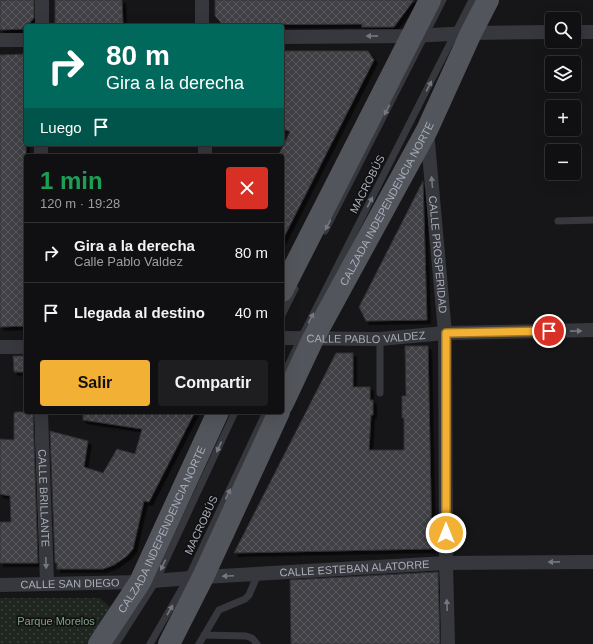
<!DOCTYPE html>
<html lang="es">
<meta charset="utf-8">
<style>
body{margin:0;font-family:Helvetica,sans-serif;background:#1e1e20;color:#f1f3f6;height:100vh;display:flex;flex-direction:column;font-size:15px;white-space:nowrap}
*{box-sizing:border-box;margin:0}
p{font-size:13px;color:#9c9d9f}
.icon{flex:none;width:22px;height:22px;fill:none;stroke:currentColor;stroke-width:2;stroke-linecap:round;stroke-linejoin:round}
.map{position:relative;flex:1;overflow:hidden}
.sheet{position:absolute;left:24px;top:154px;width:260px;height:260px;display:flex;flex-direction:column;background:#101012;border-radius:4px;box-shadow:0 4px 16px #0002,0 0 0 1px #303032}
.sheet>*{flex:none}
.top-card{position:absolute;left:24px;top:24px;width:260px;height:122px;border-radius:4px;box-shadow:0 4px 16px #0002,0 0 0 1px #303032;background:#00695c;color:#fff;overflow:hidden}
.buttons{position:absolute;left:545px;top:12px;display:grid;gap:8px}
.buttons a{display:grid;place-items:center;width:36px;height:36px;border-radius:4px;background:#101012;box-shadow:0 4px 16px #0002,0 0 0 1px #303032;font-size:20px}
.pin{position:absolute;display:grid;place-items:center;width:34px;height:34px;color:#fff;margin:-17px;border:2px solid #fff;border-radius:50%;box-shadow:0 1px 4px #0007}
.me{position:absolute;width:44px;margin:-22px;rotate:0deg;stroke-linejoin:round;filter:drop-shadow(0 0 3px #0008)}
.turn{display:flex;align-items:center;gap:14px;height:84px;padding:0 16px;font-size:18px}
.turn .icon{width:52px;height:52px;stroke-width:2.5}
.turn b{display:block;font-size:28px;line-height:34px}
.then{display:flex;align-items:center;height:38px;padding:0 16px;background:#0003;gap:8px;font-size:15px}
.round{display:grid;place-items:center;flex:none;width:42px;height:42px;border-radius:4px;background:#1e1e20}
.headline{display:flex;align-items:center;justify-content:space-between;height:68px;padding:0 16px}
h1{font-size:24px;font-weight:800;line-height:30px;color:#1e9e55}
.button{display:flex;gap:8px;margin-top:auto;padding:8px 16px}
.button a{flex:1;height:46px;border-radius:4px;background:#f2b134;color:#111;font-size:16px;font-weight:800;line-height:46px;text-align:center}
.button a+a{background:#1e1e20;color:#f1f3f6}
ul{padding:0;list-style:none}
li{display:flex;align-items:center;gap:12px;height:60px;padding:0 16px;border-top:1px solid #303032}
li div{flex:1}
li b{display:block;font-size:15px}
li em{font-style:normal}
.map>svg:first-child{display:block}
.green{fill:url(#green-dots)}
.building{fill:url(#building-cross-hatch);stroke:#303034;filter:url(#shadow)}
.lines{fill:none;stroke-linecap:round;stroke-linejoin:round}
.lane{stroke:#37383d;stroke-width:7}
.street{stroke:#37383d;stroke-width:14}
.primary{stroke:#53555c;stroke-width:22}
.oneway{fill:#757881}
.route-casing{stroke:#9d7322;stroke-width:10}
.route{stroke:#f2b134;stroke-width:7}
.labels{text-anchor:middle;stroke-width:3.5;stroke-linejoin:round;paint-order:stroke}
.street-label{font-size:11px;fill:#a8adb8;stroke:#111113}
.park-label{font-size:11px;fill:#7fa381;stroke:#111113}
</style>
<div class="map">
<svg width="593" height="644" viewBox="0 0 593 644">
<defs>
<pattern id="green-dots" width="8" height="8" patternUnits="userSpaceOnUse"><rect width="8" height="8" fill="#1e261f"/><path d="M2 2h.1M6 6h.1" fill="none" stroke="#3c433d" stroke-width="1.8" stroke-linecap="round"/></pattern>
<pattern id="building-cross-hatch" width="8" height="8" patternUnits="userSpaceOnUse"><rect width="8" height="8" fill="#404145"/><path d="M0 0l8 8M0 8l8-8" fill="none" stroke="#595a5e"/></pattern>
<filter id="shadow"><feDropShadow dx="3.5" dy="3.5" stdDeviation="0" flood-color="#0009"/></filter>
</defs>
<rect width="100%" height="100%" fill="#161618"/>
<!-- green -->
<path class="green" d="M0,598H100L112,609L89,644H0Z"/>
<!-- building -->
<path class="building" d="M0,0H34V18L24,29L0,30Z
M55,0H122L123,24H95V26H55Z
M215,0H414L394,27H362V24L223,25L215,16Z
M282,51H368L374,60L282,241V156H278L290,132L282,128Z
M26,54V326L0,327V55Z
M423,181L427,320L366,321L359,307Z
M405,346H428L432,549L234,553L336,353H353V387H370V400H373V415H371L369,450H404V418H402V396H406Z
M13,356H26V372H14Z
M16,412H33L38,563H0V522H11L10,496L0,494V439L14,440V413Z
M83,412H195L149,502L144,501L133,549L127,556L114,565L103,569H57V563H55L50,431L88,441L84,467L103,473L117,449L135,454L142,429L83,420Z
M438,572L440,644H291L290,580Z"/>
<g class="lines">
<!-- lane -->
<path class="lane" d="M558,221L593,220
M325,231L443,0
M282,315L295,289
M282,378L301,338L472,0
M380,393V339
M204,635L246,636L252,638L257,644
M116,644L156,581L235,412
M150,644L188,578L266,412
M199,644L219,610L245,599L249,595L258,574"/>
<!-- street -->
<g class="street">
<path d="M42,0V26"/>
<path d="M202,0V26"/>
<path d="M574,32H593"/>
<path d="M282,37L411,36L471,33L552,32"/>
<path d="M0,40H26"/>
<path id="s1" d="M427,131L445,333L446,563L448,644"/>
<path d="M205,144V156"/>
<path d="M41,156V144"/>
<path id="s2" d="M282,338L380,339L445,333L593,330"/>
<path d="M0,347H26"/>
<path id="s3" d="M41,412L47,583"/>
<path id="s4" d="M0,585L140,582L203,577L446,563L593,562"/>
</g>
<!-- primary -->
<g class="primary">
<path d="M282,291L430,0"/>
<path id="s5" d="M282,405L313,339L427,130L471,33L488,0"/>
<path id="s6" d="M99,644L140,582L218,412"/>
<path d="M169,644L203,577L279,412"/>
</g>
</g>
<!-- one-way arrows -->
<defs><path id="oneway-solid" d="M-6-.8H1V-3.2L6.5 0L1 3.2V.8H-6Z"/></defs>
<g class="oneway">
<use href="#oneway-solid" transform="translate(372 36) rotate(179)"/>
<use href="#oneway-solid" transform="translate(429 86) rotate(-63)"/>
<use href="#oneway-solid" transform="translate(387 110) rotate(117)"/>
<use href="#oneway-solid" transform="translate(432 182) rotate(-95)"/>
<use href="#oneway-solid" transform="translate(370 202) rotate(-63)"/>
<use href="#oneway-solid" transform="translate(328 225) rotate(117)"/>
<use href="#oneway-solid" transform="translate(311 318) rotate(-63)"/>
<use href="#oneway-solid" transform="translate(576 331) rotate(-1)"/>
<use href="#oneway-solid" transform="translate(219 447) rotate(115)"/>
<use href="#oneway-solid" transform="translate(228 494) rotate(-65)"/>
<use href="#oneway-solid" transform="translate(554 562) rotate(179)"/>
<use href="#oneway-solid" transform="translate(46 563) rotate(88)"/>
<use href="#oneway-solid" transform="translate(163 565) rotate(115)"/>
<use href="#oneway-solid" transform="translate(228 576) rotate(177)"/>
<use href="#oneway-solid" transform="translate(447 605) rotate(-92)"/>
<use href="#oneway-solid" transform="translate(170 610) rotate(-60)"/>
</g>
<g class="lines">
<!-- route casing -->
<g class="route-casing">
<path id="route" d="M446,533V333L549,331"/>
</g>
<!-- route -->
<use href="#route" class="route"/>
</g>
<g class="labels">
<!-- street labels -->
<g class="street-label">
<text transform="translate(367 184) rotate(-63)" y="4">MACROBÚS</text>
<text dy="4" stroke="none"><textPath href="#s5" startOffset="227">CALZADA INDEPENDENCIA NORTE</textPath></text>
<text dy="4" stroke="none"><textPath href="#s1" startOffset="124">CALLE PROSPERIDAD</textPath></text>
<text dy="4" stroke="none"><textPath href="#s2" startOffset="84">CALLE PABLO VALDEZ</textPath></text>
<text dy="4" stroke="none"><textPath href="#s3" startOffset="86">CALLE BRILLANTE</textPath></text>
<text transform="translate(201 525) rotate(-65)" y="4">MACROBÚS</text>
<text dy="4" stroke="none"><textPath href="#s6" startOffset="131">CALZADA INDEPENDENCIA NORTE</textPath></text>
<text dy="4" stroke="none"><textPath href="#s4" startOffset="355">CALLE ESTEBAN ALATORRE</textPath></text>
<text dy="4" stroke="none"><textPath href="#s4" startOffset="70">CALLE SAN DIEGO</textPath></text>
</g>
<!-- park labels -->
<g class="park-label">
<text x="56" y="625">Parque Morelos</text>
</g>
</g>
</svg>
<div class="buttons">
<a><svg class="icon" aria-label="search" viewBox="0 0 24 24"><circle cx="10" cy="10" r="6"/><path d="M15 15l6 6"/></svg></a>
<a><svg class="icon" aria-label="layers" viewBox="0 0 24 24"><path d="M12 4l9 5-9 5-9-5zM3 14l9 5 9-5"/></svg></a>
<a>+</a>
<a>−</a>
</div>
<div class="pin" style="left:549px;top:331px;background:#d93025"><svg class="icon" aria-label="arrive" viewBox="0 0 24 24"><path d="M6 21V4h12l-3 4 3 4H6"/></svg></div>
<svg class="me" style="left:446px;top:533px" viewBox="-20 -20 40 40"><circle r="17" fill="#f2b134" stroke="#fff" stroke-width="3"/><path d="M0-11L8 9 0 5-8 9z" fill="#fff"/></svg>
<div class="top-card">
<div class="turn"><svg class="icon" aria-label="right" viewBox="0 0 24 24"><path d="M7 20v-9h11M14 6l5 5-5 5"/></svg><div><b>80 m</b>Gira a la derecha</div></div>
<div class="then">Luego<svg class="icon" aria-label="arrive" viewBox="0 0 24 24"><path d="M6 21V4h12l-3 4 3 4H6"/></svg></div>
</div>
<section class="sheet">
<div class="headline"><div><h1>1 min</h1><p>120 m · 19:28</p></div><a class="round" style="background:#d93025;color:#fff"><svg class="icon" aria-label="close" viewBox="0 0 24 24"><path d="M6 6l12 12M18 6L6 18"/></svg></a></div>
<ul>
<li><svg class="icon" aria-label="right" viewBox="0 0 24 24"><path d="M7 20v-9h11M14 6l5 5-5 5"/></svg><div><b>Gira a la derecha</b><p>Calle Pablo Valdez</p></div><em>80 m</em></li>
<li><svg class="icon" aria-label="arrive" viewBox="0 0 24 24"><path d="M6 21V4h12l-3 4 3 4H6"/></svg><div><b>Llegada al destino</b></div><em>40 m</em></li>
</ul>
<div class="button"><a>Salir</a><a>Compartir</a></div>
</section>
</div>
